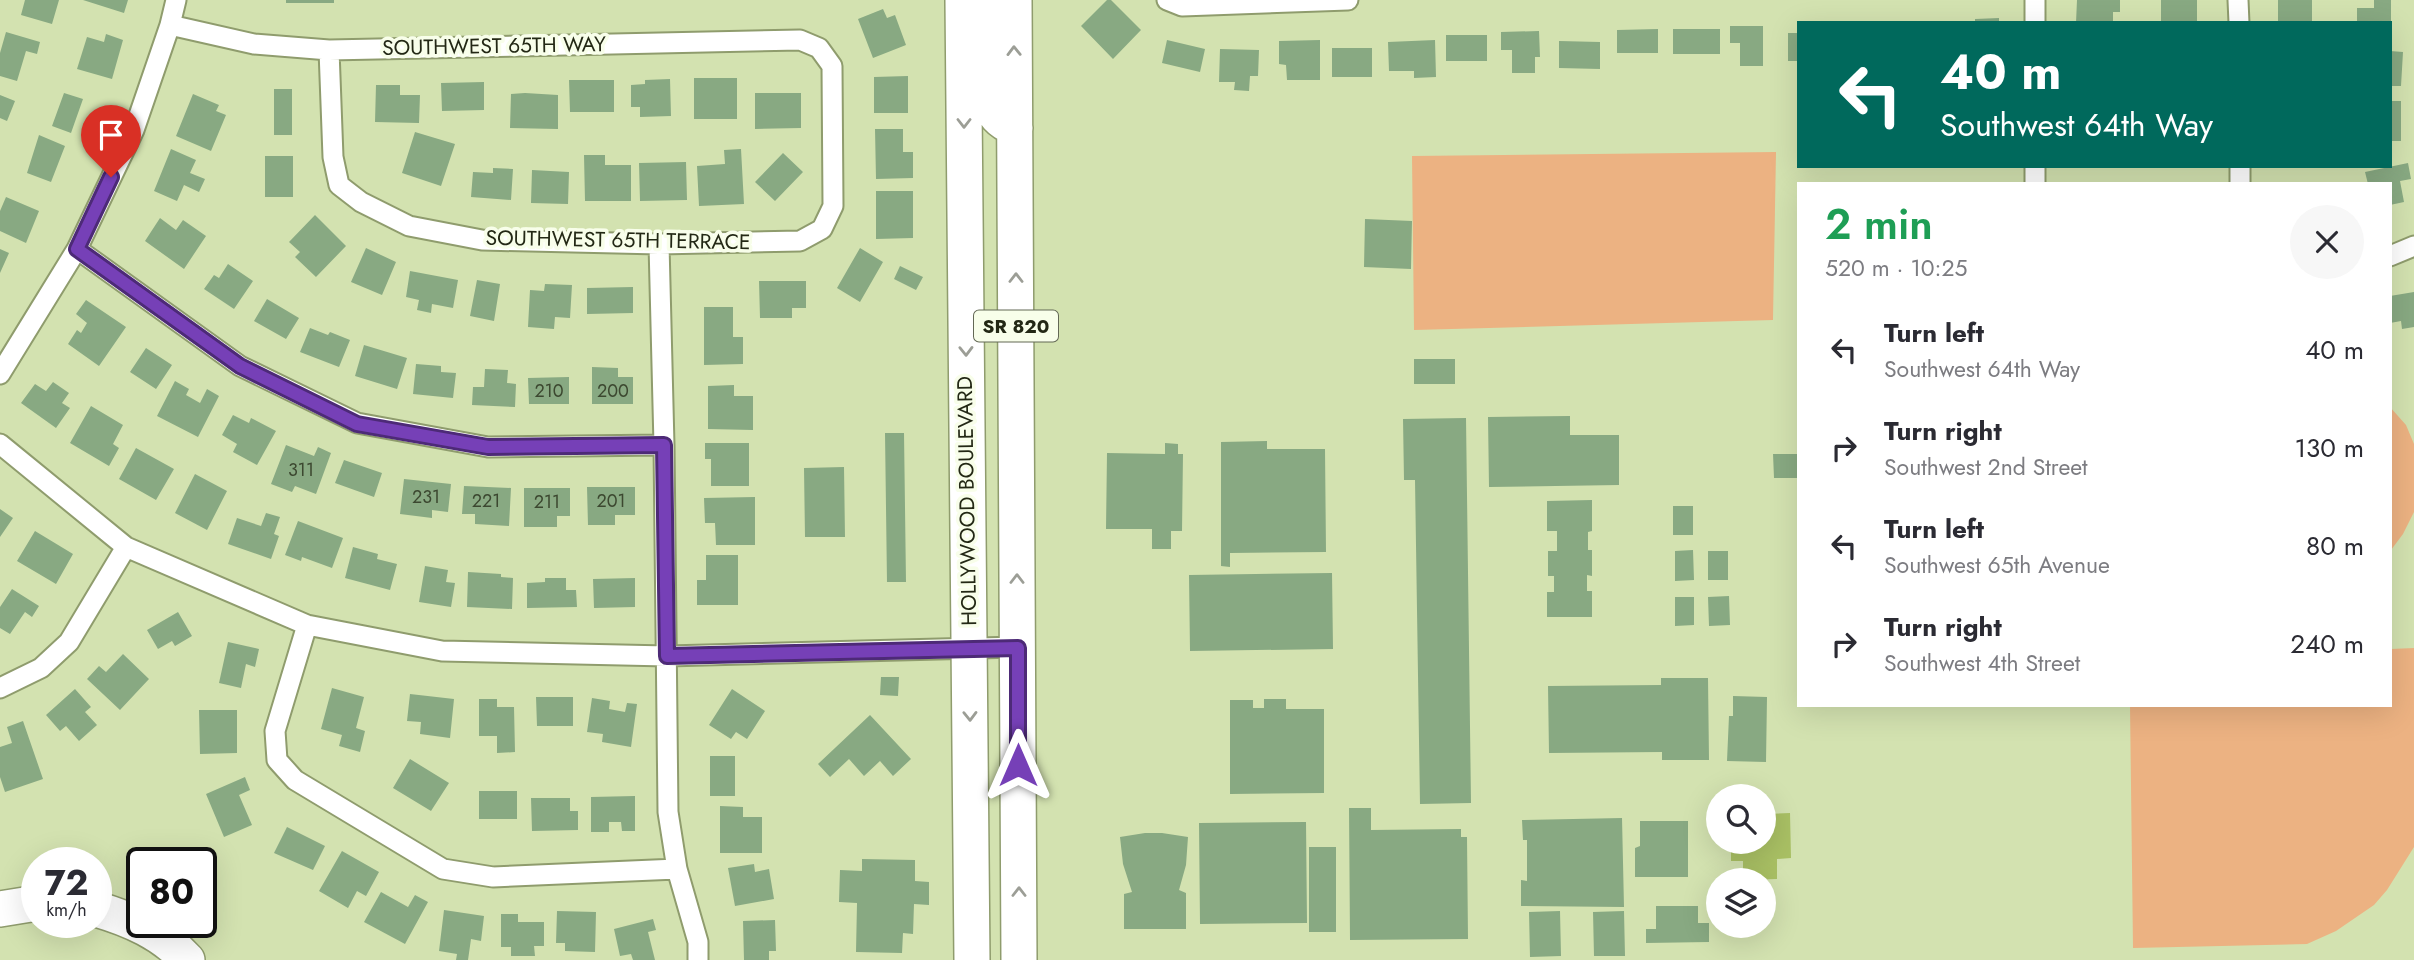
<!DOCTYPE html>
<meta charset="utf-8">
<style>
body{margin:0;font-family:Jost,sans-serif;background:#f7f7f7;color:#2b2b33;height:100vh;display:flex;flex-direction:column;font-size:26px;white-space:nowrap}
*{box-sizing:border-box;margin:0}
p{font-size:23px;color:#7c7c81}
.icon{flex:none;width:38px;height:38px;fill:none;stroke:currentColor;stroke-width:2;stroke-linecap:round;stroke-linejoin:round}
.map{position:relative;flex:1;overflow:hidden}
.details{position:absolute;left:1797px;top:182px;width:595px;height:525px;display:flex;flex-direction:column;background:#fff;border-radius:0px;box-shadow:0 7px 28px #0002}
.details>*{flex:none}
.hud{position:absolute;left:1797px;top:21px;width:595px;height:147px;border-radius:0px;box-shadow:0 7px 28px #0002;background:#00695c;color:#fff;overflow:hidden}
.fabs{position:absolute;left:1706px;top:784px;display:grid;gap:14px}
.fabs a{display:grid;place-items:center;width:70px;height:70px;border-radius:50%;background:#fff;box-shadow:0 7px 28px #0002;font-size:35px}
.speed{position:absolute;left:21px;top:847px;display:flex;gap:14px;font-size:35px;font-weight:700;text-align:center}
.speed>*{display:grid;place-content:center;width:91px;height:91px;border-radius:50%;background:#fff;box-shadow:0 7px 28px #0002;line-height:1}
.speed small{font-size:18px;font-weight:400}
.speed .limit{border:4px solid #111;border-radius:10px;background:#fff;color:#111}
.pin{position:absolute;display:grid;place-items:center;width:60px;height:60px;color:#fff;margin:-72px -30px;border-radius:50% 50% 50% 0;rotate:-45deg;box-shadow:0 0 7px #0007}
.pin .icon{rotate:45deg}
.me{position:absolute;width:77px;margin:-38px;rotate:0deg;stroke-linejoin:round;filter:drop-shadow(0 0 5px #0008)}
.turn{display:flex;align-items:center;gap:24px;height:147px;padding:0 28px;font-size:32px}
.turn .icon{width:91px;height:91px;stroke-width:2.5}
.turn b{display:block;font-size:49px;line-height:60px}
.round{display:grid;place-items:center;flex:none;width:74px;height:74px;border-radius:37px;background:#f7f7f7}
.headline{display:flex;align-items:center;justify-content:space-between;height:119px;padding:0 28px}
h1{font-size:42px;font-weight:600;line-height:52px;color:#1e9e55}
ul{padding:0;list-style:none}
li{display:flex;align-items:center;gap:21px;height:98px;padding:0 28px}
li div{flex:1}
li b{display:block;font-size:26px}
li em{font-style:normal}
.map>svg:first-child{display:block}
.green{fill:#ecb282}
.water{fill:#a9c064}
.building{fill:#88a982}
.lines{fill:none;stroke-linecap:round;stroke-linejoin:round}
.street-casing{stroke:#8f9c6d;stroke-width:23}
.highway-casing{stroke:#8f9c6d;stroke-width:38}
.street{stroke:#fff;stroke-width:19}
.highway{stroke:#fff;stroke-width:35}
.oneway{stroke:#9c9e96}
.route-casing{stroke:#4d2a77;stroke-width:18}
.route{stroke:#7640b7;stroke-width:12}
.labels{text-anchor:middle;stroke-width:7;stroke-linejoin:round;paint-order:stroke}
.number-label{font-size:18px;fill:#3c4830}
.shield{fill:#f8feea;stroke:#636855;stroke-width:2}
.shield-label{font-size:19px;font-weight:bold;fill:#232815}
.street-label{font-size:21px;fill:#232815;stroke:#f8feea}
</style>
<div class="map">
<svg width="2414" height="960" viewBox="0 0 2414 960">
<rect width="100%" height="100%" fill="#d3e2b0"/>
<!-- green -->
<path class="green" d="M1776,152L1773,320L1414,330L1412,156Z
M2390,407L2406,425L2414,444V512L2403,534L2391,550Z
M2414,648V847L2387,890L2374,905L2336,931L2307,944L2133,948L2130,705H2390L2391,649Z"/>
<!-- water -->
<path class="water" d="M1790,813L1791,858L1777,859V879L1743,880V861H1731V842H1764V814Z"/>
<!-- building -->
<path class="building" d="M25,0H59L52,24L21,15Z
M83,0H128L124,13Z
M286,0H334V3H286Z
M1107,0H1111L1141,30L1113,59L1081,26Z
M2077,0H2120V12H2113V23H2076Z
M2161,0H2197V23H2161Z
M2278,0H2312V23H2278Z
M2374,0H2391V23H2357V8H2374Z
M883,9L887,18L895,15L906,45L873,58L858,19Z
M1999,18V23H1975V19Z
M1730,26H1763V66H1740V43H1730Z
M1658,29V53H1617V30Z
M1673,29H1720V54H1673Z
M1539,31L1540,57H1535V73H1512V50H1501V32Z
M6,32L40,42L37,54L26,51L17,81L0,76V53Z
M1788,33H1799V61H1788Z
M106,34L123,40L112,79L77,69L87,37L104,42Z
M1446,35H1487V61H1446Z
M1167,40L1205,49L1200,72L1162,63Z
M1320,40V80H1287L1286,65L1279,64V41Z
M1435,40L1436,77L1414,78V71H1389L1388,42Z
M1559,41L1600,42V69L1559,68Z
M1332,48H1372V77H1332Z
M1220,49L1259,50L1258,76H1250L1249,91L1234,90L1235,82H1219Z
M2390,51L2403,52L2401,86H2390Z
M908,76V113H874V77Z
M694,78H737V119H694Z
M670,79L671,116L640,117V107H631V85L645,84V80Z
M569,80H614V112H570Z
M484,82V110L442,111L441,83Z
M376,85H400V95H420L419,123L375,122Z
M274,89H292V135H274Z
M64,93L83,99L71,133L52,126Z
M525,93L558,95V129L510,128L511,94Z
M755,93H801V128L755,129Z
M193,94L219,105L216,111L226,115L211,151L176,136Z
M0,95L15,101L7,121L0,118Z
M2390,101H2401V141H2390Z
M875,129H903V152H913V178L876,179Z
M415,132L455,144L441,186L402,173Z
M39,135L65,146L51,182L27,173Z
M171,149L196,160L190,173L205,179L199,192L184,185L177,201L154,191Z
M741,149L744,204L699,206L697,166L725,164L724,150Z
M783,153L803,172L775,201L755,182Z
M584,155H605V165H631V201H585Z
M265,156H293V197H265Z
M686,162L687,200L640,201L639,163Z
M2408,163L2411,179L2400,181L2404,202L2390,205V184H2368L2365,172Z
M493,168L513,169L511,200L471,197L473,172L493,173Z
M532,170L569,172L568,204L531,203Z
M876,191H913V238L876,239Z
M6,197L39,211L26,243L0,231V211Z
M315,215L346,246L316,277L295,257L300,252L289,242Z
M160,218L176,230L183,220L206,236L184,269L145,241Z
M1365,219L1412,221L1411,269L1364,267Z
M366,248L396,262L382,295L351,282Z
M860,248L883,262L860,302L837,288Z
M0,249L9,253L0,273Z
M228,264L253,281L234,309L204,289L214,275L219,278Z
M900,266L923,277L916,290L894,279Z
M410,271L458,280L453,308L432,304L431,313L417,310L419,300L406,297Z
M477,280L500,284L494,321L470,316Z
M759,281H806V308H792V318H760Z
M545,284L572,285L570,318L555,317L554,329L528,327L530,290L544,291Z
M633,287V313L587,314V288Z
M2414,292V327L2402,329L2401,321L2390,323V296Z
M267,299L299,318L286,339L254,321Z
M86,300L126,327L99,366L68,344L77,330L81,333L87,323L76,314Z
M704,307H733V337H743V364L704,365Z
M310,328L328,335L330,332L350,340L339,367L300,352Z
M364,345L407,358L397,389L355,376Z
M146,348L172,365L156,389L130,372Z
M1414,359H1455V384H1414Z
M416,364L441,366V372L456,373L453,398L413,394Z
M592,367L618,368V377H633V404H592Z
M485,369L508,370L507,383L516,384L515,407L472,405L473,387H484Z
M569,377V404H529L528,378Z
M175,381L189,389L186,395L200,403L207,389L219,396L198,437L157,416Z
M53,382L69,393L62,403L70,408L56,428L21,403L35,384L46,391Z
M734,385V396H753V430L708,429V386Z
M91,406L123,425L113,444L119,448L109,466L70,443Z
M233,415L249,423L251,418L276,431L257,465L233,452L237,444L222,435Z
M1570,416V435H1619V485L1489,487L1488,417Z
M1466,418L1471,803L1420,804L1415,480H1404L1403,419Z
M885,433H904L906,582H887Z
M1267,441V449H1325L1326,552L1230,553V567L1221,566V442Z
M705,443H749V486H711V459H705Z
M1165,443L1178,444V454H1183L1182,531H1171V549H1152V529H1106L1107,453L1165,454Z
M286,445L314,456L318,447L331,453L316,494L295,486L292,492L271,484Z
M136,448L174,469L156,500L119,479Z
M1773,454H1799V478H1774Z
M344,460L382,473L374,497L335,483Z
M844,467L845,537H805L804,468Z
M195,474L227,491L207,530L175,513Z
M404,479L451,484L448,512L432,510V518L400,514Z
M464,486L511,488L509,526L475,524V514H462Z
M587,487H635V515H615V525H588Z
M524,488H570V516H557V527H524Z
M755,497V545H716L715,523H705L704,498Z
M1592,500V531L1588,532V550H1592V576L1587,575V591H1592V617H1547V592H1554V576H1548V551H1557V531H1547V501Z
M1673,506H1693V535H1673Z
M0,509L13,518L0,537Z
M266,513L280,517L274,534L279,536L271,559L228,544L237,518L261,526Z
M298,521L343,538L332,568L302,557L301,561L285,555Z
M35,531L73,554L56,584L17,561Z
M353,547L378,554L377,559L397,564L390,590L345,578Z
M1693,550L1694,580L1675,581V551Z
M1708,551H1728V580H1708Z
M706,555H738V605H697V580H706Z
M425,566L448,570L446,582L455,583L451,607L419,602Z
M468,572L501,574V577L513,578L512,609L467,607Z
M1332,573L1333,649L1190,651L1189,575Z
M545,578H566V590H576L577,607L527,608V583L545,582Z
M635,578V607L594,608L593,579Z
M12,589L39,606L32,617L25,612L10,634L0,628V607Z
M1729,596L1730,625L1709,626L1708,597Z
M1675,597H1694V625L1675,626Z
M178,612L192,636L175,646L172,641L158,649L147,630Z
M228,642L259,649L255,667L246,664L241,688L219,683Z
M123,654L149,679L120,710L87,679L99,666L106,672Z
M881,677H899L898,696L880,695Z
M1661,678H1708L1709,760H1662V752L1549,753L1548,686L1661,685Z
M332,688L364,697L356,728L365,731L360,752L339,746L342,735L321,729Z
M75,689L91,707L85,712L97,725L79,741L66,726L60,731L46,715Z
M732,689L765,711L747,739L736,732L731,739L709,725Z
M410,694L454,699L450,738L420,734L421,722L407,721Z
M1733,696L1767,697L1766,762L1727,761L1729,716H1733Z
M536,697H573V726H537Z
M592,698L610,701L609,709L625,712L627,703L637,704L631,747L602,742L603,734L587,732Z
M479,699H497V707H514L515,752L497,753V736H479Z
M1264,699H1286V709H1324V793L1230,794V700H1253V708H1264Z
M199,710H237V753L200,754Z
M870,715L911,759L893,776L880,761L864,776L849,759L830,777L818,764Z
M23,721L43,779L5,792L0,777V747L12,743L7,727Z
M710,756H735V796H710Z
M410,759L449,783L431,811L393,788Z
M245,777L250,790L239,795L252,825L224,837L206,794Z
M479,791H517V819H479Z
M635,796V831H622L621,822H609V832H591V797Z
M531,798H570V811H578V830L532,831Z
M720,806L743,807V817H762V853H720Z
M1349,808H1371V830L1461,829V837H1467L1468,939L1350,940Z
M1622,818L1624,907L1521,906V880L1527,881V840H1523L1522,820Z
M1640,821H1688V877H1635V848L1640,846Z
M1306,822L1307,923L1200,924L1199,823Z
M287,827L325,846L313,870L274,853Z
M1145,833H1162L1188,837L1186,865L1179,890L1186,893V929H1124V894L1132,892L1123,864L1120,837Z
M1309,847H1336V932H1309Z
M342,851L379,872L366,896L357,891L348,908L319,891Z
M862,859L915,860V881L929,882V905L914,904L913,934L903,933L902,953L856,952L857,903L839,902L840,870L862,871Z
M754,864L755,872L769,869L774,899L735,906L728,868Z
M381,892L408,907L415,895L428,902L405,944L364,922Z
M1656,906H1698V923H1709V942L1646,943V929H1656Z
M444,910L484,916L481,941L471,939L468,960H456L457,954L439,951Z
M557,911L596,912L595,952L565,951V943H556Z
M1560,911L1561,956L1530,957L1529,912Z
M1624,911L1625,956H1594L1593,912Z
M501,914H518V922H544V946H534L535,956H511V947H501Z
M653,919L656,930L648,932L655,960H633L631,954L620,956L614,929Z
M775,920L776,951H769V960H744L743,921Z"/>
<g class="lines">
<!-- street casing -->
<g class="street-casing">
<path id="street" d="M1167,0L1182,6L1348,0
M2035,0V23
M2238,0L2239,23
M170,25L254,44L329,50L800,40L819,48L832,66L833,206L822,229L800,241L659,244L482,240L409,226L361,202L339,185L333,157L329,50
M2035,166V184
M2240,166V184
M659,244L664,445L668,812L677,869L698,942V960
M77,249L240,366L357,423L488,447L664,445
M2390,256L2414,246
M0,374L77,249L134,130L170,25L176,0
M0,444L126,547L307,625L442,651L667,656L1018,647
M307,625L275,731L277,760L295,780L443,869L493,877L677,869
M0,688L41,668L69,642L126,547"/>
</g>
<!-- highway casing -->
<g class="highway-casing">
<path id="highway" d="M963,0L972,960
M1014,0L1019,960
M987,14L989,98C992,114 1000,122 1015,128
M0,909L37,903
M96,909C130,919 163,933 187,960"/>
</g>
<!-- street -->
<use href="#street" class="street"/>
<!-- highway -->
<use href="#highway" class="highway"/>
</g>
<!-- one-way arrows -->
<defs><path id="oneway-chevron" d="M-2-3.5L2.5 0L-2 3.5" fill="none" stroke-width="1.6" stroke-linecap="round" stroke-linejoin="round" transform="scale(1.75)"/></defs>
<g class="oneway">
<use href="#oneway-chevron" transform="translate(1014 51) rotate(-91)"/>
<use href="#oneway-chevron" transform="translate(964 123) rotate(90)"/>
<use href="#oneway-chevron" transform="translate(1016 278) rotate(-90)"/>
<use href="#oneway-chevron" transform="translate(966 351) rotate(89)"/>
<use href="#oneway-chevron" transform="translate(1017 579) rotate(-90)"/>
<use href="#oneway-chevron" transform="translate(970 716) rotate(89)"/>
<use href="#oneway-chevron" transform="translate(1019 892) rotate(-90)"/>
</g>
<g class="lines">
<!-- route casing -->
<g class="route-casing">
<path id="route" d="M111,177L77,249L240,366L357,424L488,447L664,445L667,656L1018,648V765"/>
</g>
<!-- route -->
<use href="#route" class="route"/>
</g>
<g class="labels">
<!-- number labels -->
<g class="number-label">
<text x="549" y="397">210</text>
<text x="613" y="397">200</text>
<text x="301" y="476">311</text>
<text x="426" y="503">231</text>
<text x="486" y="507">221</text>
<text x="611" y="507">201</text>
<text x="547" y="508">211</text>
</g>
<!-- shield labels -->
<rect class="shield" x="974" y="310.5" width="84" height="31" rx="5"/>
<g class="shield-label">
<text x="1016" y="333">SR 820</text>
</g>
<!-- street labels -->
<g class="street-label">
<text transform="translate(494 46) rotate(-1)" y="7">SOUTHWEST 65TH WAY</text>
<text transform="translate(618 240) rotate(1)" y="7">SOUTHWEST 65TH TERRACE</text>
<text transform="translate(967 501) rotate(-91)" y="7">HOLLYWOOD BOULEVARD</text>
</g>
</g>
</svg>
<div class="fabs">
<a><svg class="icon" aria-label="search" viewBox="0 0 24 24"><circle cx="10" cy="10" r="6"/><path d="M15 15l6 6"/></svg></a>
<a><svg class="icon" aria-label="layers" viewBox="0 0 24 24"><path d="M12 4l9 5-9 5-9-5zM3 14l9 5 9-5"/></svg></a>
</div>
<div class="speed"><div>72<small>km/h</small></div><div class="limit">80</div></div>
<div class="pin" style="left:111px;top:177px;background:#d93025"><svg class="icon" aria-label="arrive" viewBox="0 0 24 24"><path d="M6 21V4h12l-3 4 3 4H6"/></svg></div>
<svg class="me" style="left:1018px;top:765px" viewBox="-20 -20 40 40"><path d="M0-17L14 15 0 8-14 15z" fill="#7640b7" stroke="#fff" stroke-width="4"/></svg>
<div class="hud">
<div class="turn"><svg class="icon" aria-label="left" viewBox="0 0 24 24"><path d="M17 20v-9H6M10 6l-5 5 5 5"/></svg><div><b>40 m</b>Southwest 64th Way</div></div>
</div>
<section class="details">
<div class="headline"><div><h1>2 min</h1><p>520 m · 10:25</p></div><a class="round"><svg class="icon" aria-label="close" viewBox="0 0 24 24"><path d="M6 6l12 12M18 6L6 18"/></svg></a></div>
<ul>
<li><svg class="icon" aria-label="left" viewBox="0 0 24 24"><path d="M17 20v-9H6M10 6l-5 5 5 5"/></svg><div><b>Turn left</b><p>Southwest 64th Way</p></div><em>40 m</em></li>
<li><svg class="icon" aria-label="right" viewBox="0 0 24 24"><path d="M7 20v-9h11M14 6l5 5-5 5"/></svg><div><b>Turn right</b><p>Southwest 2nd Street</p></div><em>130 m</em></li>
<li><svg class="icon" aria-label="left" viewBox="0 0 24 24"><path d="M17 20v-9H6M10 6l-5 5 5 5"/></svg><div><b>Turn left</b><p>Southwest 65th Avenue</p></div><em>80 m</em></li>
<li><svg class="icon" aria-label="right" viewBox="0 0 24 24"><path d="M7 20v-9h11M14 6l5 5-5 5"/></svg><div><b>Turn right</b><p>Southwest 4th Street</p></div><em>240 m</em></li>
</ul>
</section>
</div>
